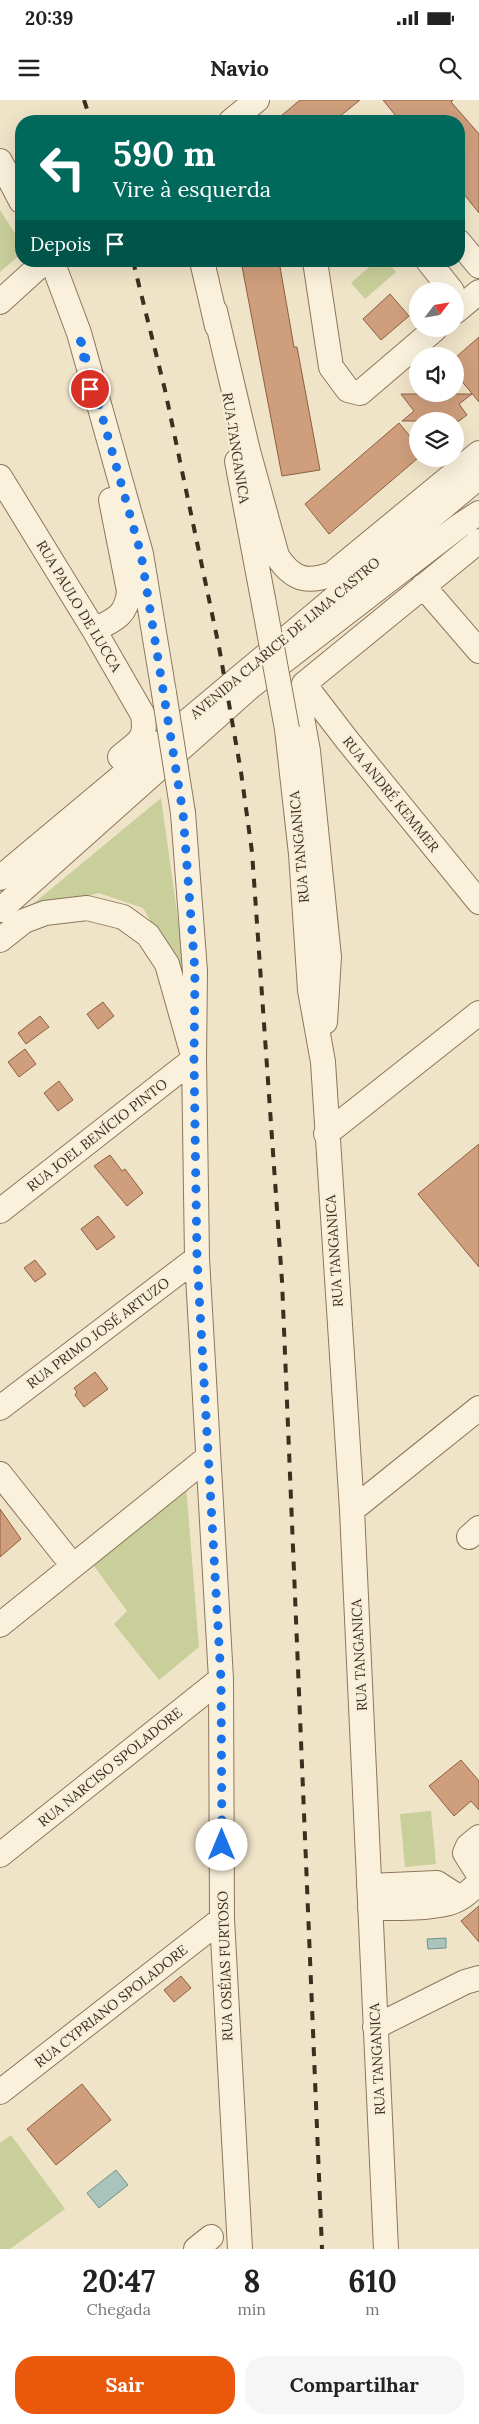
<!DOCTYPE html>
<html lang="pt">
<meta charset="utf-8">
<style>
body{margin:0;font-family:Lora,serif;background:#f6f6f6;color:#222;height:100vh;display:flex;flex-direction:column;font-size:19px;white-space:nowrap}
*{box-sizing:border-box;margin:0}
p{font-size:16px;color:#767676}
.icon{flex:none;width:28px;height:28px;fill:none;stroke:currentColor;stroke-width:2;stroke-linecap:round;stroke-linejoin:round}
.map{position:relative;height:2149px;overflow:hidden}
.details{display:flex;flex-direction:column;background:#fff;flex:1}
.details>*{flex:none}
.banner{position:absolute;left:15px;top:15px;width:450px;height:152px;border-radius:20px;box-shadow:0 5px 20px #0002;background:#00695c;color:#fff;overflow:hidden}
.needle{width:32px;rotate:59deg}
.tools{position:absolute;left:409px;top:182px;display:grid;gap:10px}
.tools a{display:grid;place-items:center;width:55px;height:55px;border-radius:50%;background:#fff;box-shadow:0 5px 20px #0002;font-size:25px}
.pin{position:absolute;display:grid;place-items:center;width:42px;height:42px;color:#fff;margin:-21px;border:2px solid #fff;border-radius:50%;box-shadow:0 1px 5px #0007}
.me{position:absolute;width:55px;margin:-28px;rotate:0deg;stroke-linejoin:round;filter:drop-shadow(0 0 4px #0008)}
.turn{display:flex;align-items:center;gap:18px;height:105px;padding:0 15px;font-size:22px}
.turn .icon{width:65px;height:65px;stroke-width:2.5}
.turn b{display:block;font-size:35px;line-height:42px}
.then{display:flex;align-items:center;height:48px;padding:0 15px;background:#0003;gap:10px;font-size:19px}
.eta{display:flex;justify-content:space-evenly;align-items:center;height:85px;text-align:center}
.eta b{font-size:30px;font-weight:700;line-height:35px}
.action{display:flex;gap:10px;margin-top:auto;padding:10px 15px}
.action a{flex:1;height:58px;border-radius:20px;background:#ea580c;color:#fff;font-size:20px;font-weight:700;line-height:58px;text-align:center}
.action a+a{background:#f6f6f6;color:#222}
.status{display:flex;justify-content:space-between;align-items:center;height:35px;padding:0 25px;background:#fff;direction:ltr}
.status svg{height:14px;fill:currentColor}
header{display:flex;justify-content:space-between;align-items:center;height:65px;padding:0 15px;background:#fff;font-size:22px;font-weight:700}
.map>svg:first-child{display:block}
.green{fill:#c9cf9b}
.water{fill:#a9c4bc;stroke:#6f938a}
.building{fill:#cf9f7d;stroke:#8d5f41}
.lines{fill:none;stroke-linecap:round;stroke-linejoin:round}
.minor-casing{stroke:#8d765c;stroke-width:26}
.minor{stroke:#faf1dc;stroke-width:24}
.rail{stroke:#3d2e20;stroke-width:4;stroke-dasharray:9 9;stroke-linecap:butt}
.minor-bridge-casing{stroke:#8d765c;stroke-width:26;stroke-linecap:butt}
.minor-bridge{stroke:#faf1dc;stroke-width:24}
.route{stroke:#1a73e8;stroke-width:9;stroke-dasharray:0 16.2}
.labels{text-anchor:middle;stroke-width:4;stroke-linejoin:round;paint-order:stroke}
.street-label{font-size:14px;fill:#3d2e20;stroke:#f7eed8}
</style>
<div class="status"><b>20:39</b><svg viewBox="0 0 49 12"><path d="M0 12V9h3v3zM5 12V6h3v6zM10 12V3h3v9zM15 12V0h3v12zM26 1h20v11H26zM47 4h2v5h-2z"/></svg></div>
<header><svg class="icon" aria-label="menu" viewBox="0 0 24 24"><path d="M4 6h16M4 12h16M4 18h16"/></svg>Navio<svg class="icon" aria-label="search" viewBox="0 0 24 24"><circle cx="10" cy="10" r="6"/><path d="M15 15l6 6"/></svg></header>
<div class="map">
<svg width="479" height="2149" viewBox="0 0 479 2149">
<rect width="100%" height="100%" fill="#f0e4c8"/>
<!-- green -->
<path class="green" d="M0,110L21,143V154L0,172Z
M376,161H387L396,172L365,199L351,183Z
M161,698L187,884L143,808L99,793L22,813Z
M186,1385L199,1547L159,1580L114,1524L127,1511L91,1462Z
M431,1711L436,1764L405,1767L400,1714Z
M11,2035L65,2109L10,2149H0V2043Z"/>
<!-- water -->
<path class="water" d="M446,1838V1848L428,1849L427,1839Z
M116,2070L128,2085L99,2108L87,2093Z"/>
<!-- building -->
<path class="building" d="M300,0H360L334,21H275Z
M383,0H453L451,2L479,34V113L459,88V21H441L435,15L428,21H400Z
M241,161H279L294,247H297L320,370L282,376Z
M390,194L409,216L381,240L363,219Z
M479,237V302L455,273V258Z
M401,294H472L459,304L467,315L459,321H402L414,311Z
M399,323L418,346V358L329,434L305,404Z
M103,902L114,916L98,929L87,914Z
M40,916L49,927L26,944L18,933Z
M25,949L36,964L19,977L8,962Z
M59,981L73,1000L58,1011L44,993Z
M479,1044V1167L418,1094Z
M110,1055L122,1071L125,1069L143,1093L127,1106L94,1066Z
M98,1116L115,1137L97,1150L81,1129Z
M35,1160L46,1174L35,1182L24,1168Z
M95,1272L108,1289L84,1307L75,1295L77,1292L74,1288Z
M0,1409L21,1439L0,1457Z
M461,1660L479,1681V1710L471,1701L454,1716L429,1686Z
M479,1806V1842L461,1821Z
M181,1876L191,1888L174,1902L164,1890Z
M82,1984L111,2020L56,2065L27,2029Z"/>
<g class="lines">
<!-- minor casing -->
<g class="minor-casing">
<path id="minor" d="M231,21L257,0
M0,61L21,101
M459,142L479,166
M52,161L79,233L141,454L164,593
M202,161L217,226
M315,161L331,267L348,290L360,293L435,229
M428,161L452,191
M0,202L45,161
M215,211L248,351L277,456C292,479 306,484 332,474L479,353
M455,212L479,192
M237,361L264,504
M0,377L94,530L143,615C147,641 138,641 120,657
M423,486L479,551
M94,530C115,520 127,515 129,491L111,400
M304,584L347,640L479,802
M287,629L301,754L310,890L323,962L352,1410L386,2149
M183,713L195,871L194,959L197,1158L221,1579L222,1819L240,2149
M0,778L479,377
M0,810L250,587L459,426L479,413
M0,840L24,821L45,813L87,808L123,817L148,835L167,864L194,959L0,1111
M325,922L329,857L308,651L299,601L304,584L479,441
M326,1034L479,913
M0,1308L197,1158
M0,1374L73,1466
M352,1410L479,1308
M469,1437L479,1428
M0,1525L207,1358
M479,1737L468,1746L465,1753L479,1775
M0,1755L221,1579
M369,1786L437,1783L460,1798
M370,1808C396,1808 424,1809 449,1803C461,1800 470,1791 479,1783
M375,1927L465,1882L479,1878
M0,1992L222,1819
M196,2149L211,2137"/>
</g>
<!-- minor -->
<use href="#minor" class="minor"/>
<!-- rail -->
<path class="rail" d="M84,0L91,21
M133,161L165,290L219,547L241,672L252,752L282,1181L322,2149"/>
<!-- minor-bridge casing -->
<g class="minor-bridge-casing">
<path id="minor-bridge" d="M264,504L287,629
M164,593L183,713"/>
</g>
<!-- minor-bridge -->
<use href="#minor-bridge" class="minor-bridge"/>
</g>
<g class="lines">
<!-- route -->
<path class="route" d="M90,289L79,234L141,454L183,713L195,871L194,959L197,1158L221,1579L222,1745"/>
</g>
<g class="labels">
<!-- street labels -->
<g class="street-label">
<text transform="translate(236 348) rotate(81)" y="5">RUA TANGANICA</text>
<text transform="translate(79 506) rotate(59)" y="5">RUA PAULO DE LUCCA</text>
<text transform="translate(285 538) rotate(-40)" y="5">AVENIDA CLARICE DE LIMA CASTRO</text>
<text transform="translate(391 694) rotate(51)" y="5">RUA ANDRÉ KEMMER</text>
<text transform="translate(299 747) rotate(-95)" y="5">RUA TANGANICA</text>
<text transform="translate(97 1035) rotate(-38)" y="5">RUA JOEL BENÍCIO PINTO</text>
<text transform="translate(334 1151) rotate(-94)" y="5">RUA TANGANICA</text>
<text transform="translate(98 1233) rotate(-37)" y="5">RUA PRIMO JOSÉ ARTUZO</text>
<text transform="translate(359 1555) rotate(-93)" y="5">RUA TANGANICA</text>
<text transform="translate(110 1667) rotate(-39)" y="5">RUA NARCISO SPOLADORE</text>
<text transform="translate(225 1866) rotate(-92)" y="5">RUA OSÉIAS FURTOSO</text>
<text transform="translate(111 1906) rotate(-38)" y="5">RUA CYPRIANO SPOLADORE</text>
<text transform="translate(377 1959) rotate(-93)" y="5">RUA TANGANICA</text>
</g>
</g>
</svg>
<div class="tools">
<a><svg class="needle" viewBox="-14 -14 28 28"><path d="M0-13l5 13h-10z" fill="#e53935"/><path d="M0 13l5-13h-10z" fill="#767676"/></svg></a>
<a><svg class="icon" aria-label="sound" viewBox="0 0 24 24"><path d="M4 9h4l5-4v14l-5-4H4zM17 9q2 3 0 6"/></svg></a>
<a><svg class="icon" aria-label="layers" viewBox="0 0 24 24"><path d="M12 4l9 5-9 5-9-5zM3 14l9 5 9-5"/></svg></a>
</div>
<div class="pin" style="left:90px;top:289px;background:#d93025"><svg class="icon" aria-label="arrive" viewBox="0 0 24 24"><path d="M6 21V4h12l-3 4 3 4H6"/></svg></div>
<svg class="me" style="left:222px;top:1745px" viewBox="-20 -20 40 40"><circle r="19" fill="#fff"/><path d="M0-13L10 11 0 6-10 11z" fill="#1a73e8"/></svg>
<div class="banner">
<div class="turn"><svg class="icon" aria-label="left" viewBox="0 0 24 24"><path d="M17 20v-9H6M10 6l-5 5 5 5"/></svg><div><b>590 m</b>Vire à esquerda</div></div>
<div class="then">Depois<svg class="icon" aria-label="arrive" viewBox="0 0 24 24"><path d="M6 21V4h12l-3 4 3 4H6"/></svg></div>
</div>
</div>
<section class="details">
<div class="eta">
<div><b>20:47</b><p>Chegada</p></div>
<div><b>8</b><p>min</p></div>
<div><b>610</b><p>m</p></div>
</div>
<div class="action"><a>Sair</a><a>Compartilhar</a></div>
</section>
